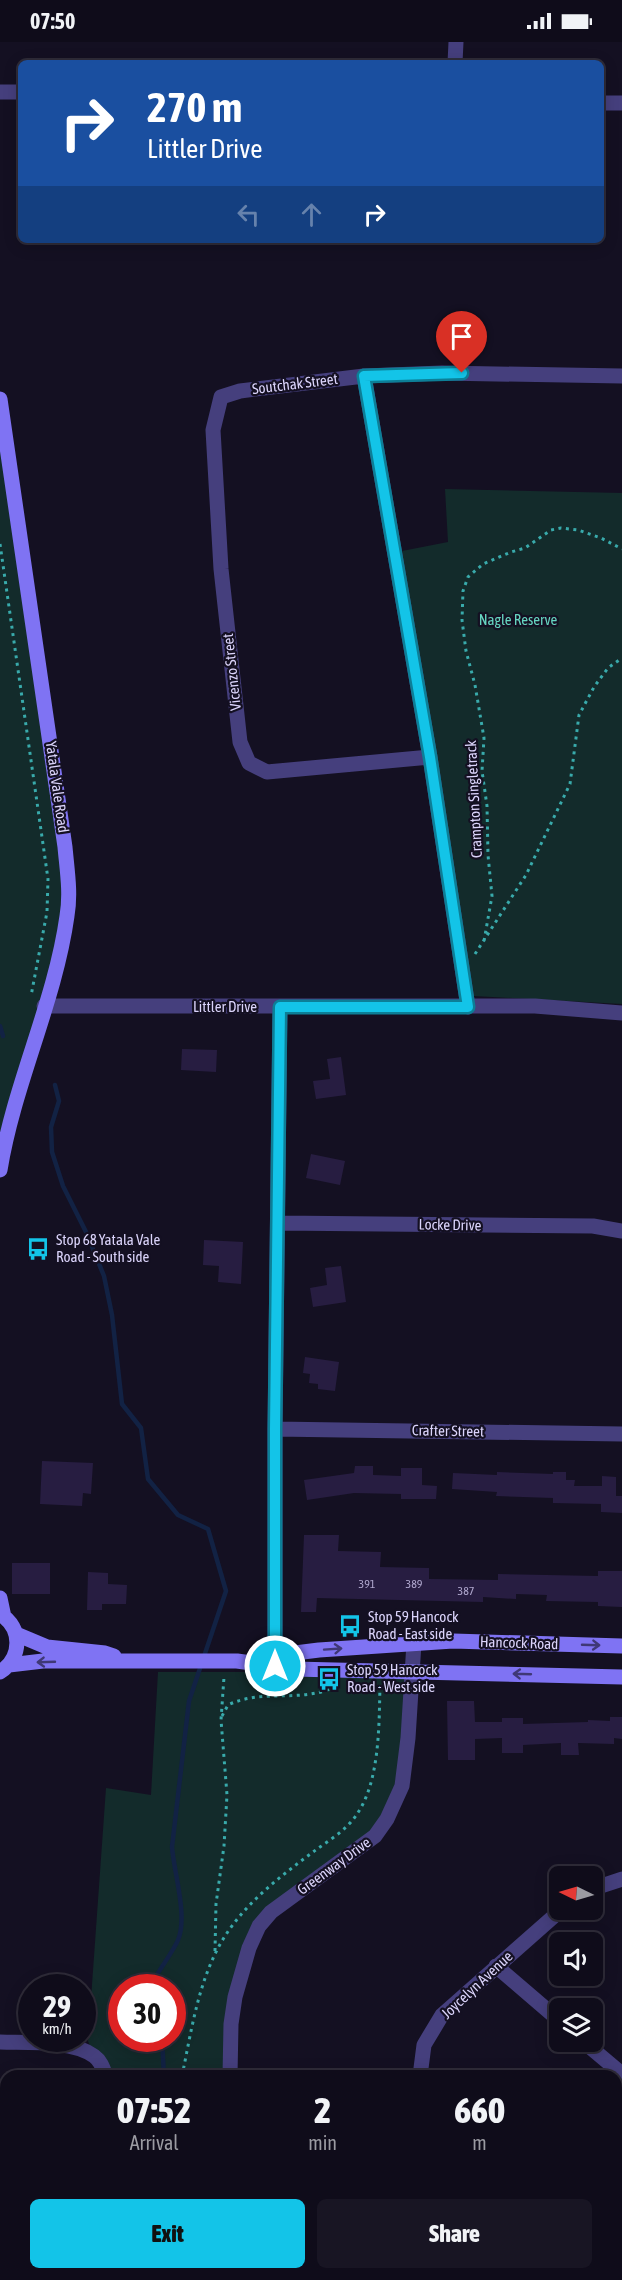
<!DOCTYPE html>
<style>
body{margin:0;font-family:"Asap Condensed",sans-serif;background:#181523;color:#f1f3f6;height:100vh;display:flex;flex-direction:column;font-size:22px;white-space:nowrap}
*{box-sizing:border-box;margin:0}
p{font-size:20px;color:#9b9ba2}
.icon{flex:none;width:33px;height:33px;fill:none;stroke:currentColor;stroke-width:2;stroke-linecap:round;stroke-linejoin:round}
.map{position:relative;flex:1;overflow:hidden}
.sheet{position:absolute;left:0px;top:2028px;width:622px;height:210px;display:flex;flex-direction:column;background:#0f0c1a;border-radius:18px 18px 0 0;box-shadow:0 3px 15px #0003,0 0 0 2px #2f2c39}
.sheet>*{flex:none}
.top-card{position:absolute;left:18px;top:18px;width:586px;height:183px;border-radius:9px;box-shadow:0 3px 15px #0003,0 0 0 2px #2f2c39;background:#1a4fa0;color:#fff;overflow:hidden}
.needle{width:39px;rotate:275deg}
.buttons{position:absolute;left:549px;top:1824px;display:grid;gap:12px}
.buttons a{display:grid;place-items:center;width:54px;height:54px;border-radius:9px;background:#0f0c1a;box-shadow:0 3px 15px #0003,0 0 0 2px #2f2c39;font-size:30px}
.speed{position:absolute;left:18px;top:1932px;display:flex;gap:12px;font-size:30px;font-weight:700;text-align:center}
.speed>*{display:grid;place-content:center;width:78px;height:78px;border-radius:50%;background:#0f0c1a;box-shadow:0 3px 15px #0003,0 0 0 2px #2f2c39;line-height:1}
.speed small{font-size:15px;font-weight:400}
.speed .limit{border:9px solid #d22;background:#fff;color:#111}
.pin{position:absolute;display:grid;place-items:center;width:51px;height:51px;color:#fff;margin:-62px -26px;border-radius:50% 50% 50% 0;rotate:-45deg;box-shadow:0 0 6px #0007}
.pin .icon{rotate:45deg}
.me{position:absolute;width:66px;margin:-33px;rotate:0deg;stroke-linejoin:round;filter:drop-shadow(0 0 4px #0008)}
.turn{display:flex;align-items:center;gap:21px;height:126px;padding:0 30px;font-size:27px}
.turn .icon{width:78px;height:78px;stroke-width:2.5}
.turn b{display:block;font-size:42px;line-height:51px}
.lanes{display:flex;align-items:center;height:57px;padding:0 30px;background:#0003;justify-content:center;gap:30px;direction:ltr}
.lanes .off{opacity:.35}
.eta{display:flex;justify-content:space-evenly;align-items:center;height:102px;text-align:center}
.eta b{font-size:36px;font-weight:800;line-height:42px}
.action{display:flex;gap:12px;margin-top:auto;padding:12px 30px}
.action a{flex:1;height:69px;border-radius:9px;background:#13c4e8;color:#111;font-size:24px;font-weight:800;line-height:69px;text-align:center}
.action a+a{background:#181523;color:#f1f3f6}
.status{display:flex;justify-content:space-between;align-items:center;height:42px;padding:0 30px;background:#0f0c1a;direction:ltr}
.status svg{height:16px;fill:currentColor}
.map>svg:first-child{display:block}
.green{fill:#132b2b;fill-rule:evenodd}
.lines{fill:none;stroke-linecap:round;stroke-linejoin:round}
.stream{stroke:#122244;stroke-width:4.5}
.building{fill:#271d41}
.path{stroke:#39aaab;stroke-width:3;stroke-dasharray:3 4.5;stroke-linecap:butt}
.street{stroke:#453f7d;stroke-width:15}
.secondary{stroke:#7f73f3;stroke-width:15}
.oneway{stroke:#3f3876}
.route-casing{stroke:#0c7f97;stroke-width:15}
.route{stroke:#13c4e8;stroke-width:10}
.labels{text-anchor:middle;stroke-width:4.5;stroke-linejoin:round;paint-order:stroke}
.number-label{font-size:12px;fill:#aea6cc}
.street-label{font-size:15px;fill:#dbd4fb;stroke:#141022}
.park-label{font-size:15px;fill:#66d5c1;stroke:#141022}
.poi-label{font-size:15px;fill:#dbd4fb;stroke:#141022;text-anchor:start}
</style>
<div class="status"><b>07:50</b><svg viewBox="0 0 49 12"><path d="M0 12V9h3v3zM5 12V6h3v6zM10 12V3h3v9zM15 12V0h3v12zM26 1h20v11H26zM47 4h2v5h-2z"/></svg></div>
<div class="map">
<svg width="622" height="2238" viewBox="0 0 622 2238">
<rect width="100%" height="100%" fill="#141022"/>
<!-- green -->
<path class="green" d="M0,352L68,872L0,1128Z
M445,447L622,451V962L474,954L402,509L448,500Z
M158,1630H413L408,1696L387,1777L271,1870L245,1922L232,2034H102L88,1999L106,1746L151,1753ZM122,1946H172V1996H122Z
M128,2232H288L293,2238H130Z"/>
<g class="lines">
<!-- stream -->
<path class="stream" d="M0,984L3,994
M55,1043L59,1059L51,1085L52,1110L63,1144L86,1190L104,1234L112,1273L122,1362L141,1386L148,1437L178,1473L208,1487L226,1549L189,1659L172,1805C174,1831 188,1874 178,1898C173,1910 158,1929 151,1943L152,1946
M162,1996L164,2034
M165,2232L167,2238"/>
</g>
<!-- building -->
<path class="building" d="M182,1007L217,1008L216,1030L181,1028Z
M341,1015L346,1053L316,1057L313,1039L330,1037L327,1017Z
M311,1112L345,1119L340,1143L306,1136Z
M204,1198L243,1200L241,1242L218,1240L219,1224L203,1223Z
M341,1224L346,1260L313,1265L310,1246L327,1243L325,1226Z
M305,1315L339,1320L335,1349L318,1347V1342L309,1341L310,1332L303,1331Z
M42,1419L93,1421L91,1452L83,1451L82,1464L40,1462Z
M355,1424H373V1433L401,1434V1426H422V1443L437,1444L436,1457H401V1452L354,1451L307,1458L304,1438L354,1431Z
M497,1430L553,1432V1430H566V1438H575L574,1444H602V1434L616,1435V1454H622V1471L601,1470V1462L553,1461V1456L496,1454L497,1450L452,1447L453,1431L497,1433Z
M304,1493H339L338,1509L381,1510L380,1525L429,1526V1537L498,1538V1532L598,1534V1529H622V1565L598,1564V1560L546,1559L547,1553L516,1552V1557L483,1555V1560L317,1556L316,1570H301Z
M12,1521H50V1552H12Z
M88,1530L108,1531V1542L127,1543L126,1562H102V1568H87Z
M447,1659H474L475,1680H502V1676H523V1682L588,1680V1678L610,1679V1675H622V1697L614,1696V1702L578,1701L579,1713H561V1701L523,1703V1711H502V1696L475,1697V1718H448Z"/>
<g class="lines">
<!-- path -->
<path class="path" d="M0,502L48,837L47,870L31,954
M484,899L492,854L488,813L487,764L482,729L484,696L475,643L466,609L462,578L463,549L468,535L483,522L511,510L525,506L551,488L561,486L578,488L601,496L622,507
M475,912L526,833L570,742L579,673L594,645L608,626L622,616
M222,1674L228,1663C261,1647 297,1660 330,1647L332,1642
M215,1909L216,1862L224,1804L227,1753L221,1678L224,1635
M182,2034C192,1986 199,1933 227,1891C249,1858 281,1834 313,1810C328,1799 347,1788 357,1772C380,1739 379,1682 380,1643
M155,2232L156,2238
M244,2232L248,2238"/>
<!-- street -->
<path class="street" d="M455,21L456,0
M0,50H21
M602,61H622
M364,334L430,715L468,965
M430,715L267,730L249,721L240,700L221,527L213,388L221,355L240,349L364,334L442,331L622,334
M44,964H535L622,971
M278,1181L593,1184L622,1189
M275,1387L622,1392
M275,1624V1387L280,965
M592,1847L622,1837
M496,1924L560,1979
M0,2000C27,2001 72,1998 94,2014C101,2019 103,2026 106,2034
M584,2000L622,2032
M230,2034L231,1982L235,1955L249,1906L259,1884L271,1870L375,1794L387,1777L402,1744L408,1696L414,1601
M420,2034L424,2003L442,1973L561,1868
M127,2232L129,2238
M291,2232L295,2238
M549,2232L556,2238"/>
<!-- secondary -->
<path class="secondary" d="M0,357L65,805C67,828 71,851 67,874C55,960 14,1042 0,1128
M0,1556L4,1575
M0,1572C23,1586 22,1616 0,1630
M16,1592L47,1605L105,1611L114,1614
M255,1616L319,1608L453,1599L622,1604
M9,1623L43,1619H237L294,1627L622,1635"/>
</g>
<!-- one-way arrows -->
<defs><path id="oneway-shaft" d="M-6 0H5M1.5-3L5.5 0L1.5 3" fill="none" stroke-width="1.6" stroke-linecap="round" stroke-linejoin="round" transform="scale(1.5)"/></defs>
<g class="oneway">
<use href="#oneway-shaft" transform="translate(591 1603) rotate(2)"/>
<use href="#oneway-shaft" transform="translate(333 1607) rotate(-4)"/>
<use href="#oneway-shaft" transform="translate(46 1620) rotate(178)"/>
<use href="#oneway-shaft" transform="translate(522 1632) rotate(-178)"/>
</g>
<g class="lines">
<!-- route casing -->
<g class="route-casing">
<path id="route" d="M275,1624V1387L280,965H468L430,715L364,334L462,331"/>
</g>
<!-- route -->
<use href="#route" class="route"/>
</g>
<!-- icons -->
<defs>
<g id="bus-bare" transform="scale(1.8)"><path d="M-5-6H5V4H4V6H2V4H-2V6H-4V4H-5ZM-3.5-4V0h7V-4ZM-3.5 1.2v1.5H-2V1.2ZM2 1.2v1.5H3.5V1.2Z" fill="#13c4e8" stroke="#141022" stroke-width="2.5" paint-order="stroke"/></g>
</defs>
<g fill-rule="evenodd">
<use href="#bus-bare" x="38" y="1207"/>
<use href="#bus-bare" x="350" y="1584"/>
<use href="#bus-bare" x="329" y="1637"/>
</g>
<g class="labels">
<!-- number labels -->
<g class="number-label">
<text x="367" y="1546">391</text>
<text x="414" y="1546">389</text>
<text x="466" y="1553">387</text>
</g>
<!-- street labels -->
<g class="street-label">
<text transform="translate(295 342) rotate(-7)" y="5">Soutchak Street</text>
<text transform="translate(232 630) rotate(-96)" y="5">Vicenzo Street</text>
<text transform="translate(57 745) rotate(82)" y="5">Yatala Vale Road</text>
<text transform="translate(474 757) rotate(-93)" y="5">Crampton Singletrack</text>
<text x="225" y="970">Littler Drive</text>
<text transform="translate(450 1183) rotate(1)" y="5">Locke Drive</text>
<text transform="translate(448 1389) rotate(1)" y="5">Crafter Street</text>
<text transform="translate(519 1601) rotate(2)" y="5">Hancock Road</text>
<text transform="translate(334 1824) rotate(-36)" y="5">Greenway Drive</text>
<text transform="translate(477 1943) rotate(-43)" y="5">Joycelyn Avenue</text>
</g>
<!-- park labels -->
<g class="park-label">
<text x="518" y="583">Nagle Reserve</text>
</g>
<!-- poi labels -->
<g class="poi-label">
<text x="56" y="1203">Stop 68 Yatala Vale<tspan x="56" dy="17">Road - South side</tspan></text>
<text x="368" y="1580">Stop 59 Hancock<tspan x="368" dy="17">Road - East side</tspan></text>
<text x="347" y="1633">Stop 59 Hancock<tspan x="347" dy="17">Road - West side</tspan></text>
</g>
</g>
</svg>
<div class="buttons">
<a><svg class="needle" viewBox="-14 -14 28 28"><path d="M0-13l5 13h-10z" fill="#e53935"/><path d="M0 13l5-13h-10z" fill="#9b9ba2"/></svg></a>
<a><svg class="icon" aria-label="sound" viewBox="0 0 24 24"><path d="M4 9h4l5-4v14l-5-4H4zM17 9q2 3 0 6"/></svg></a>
<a><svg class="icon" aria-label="layers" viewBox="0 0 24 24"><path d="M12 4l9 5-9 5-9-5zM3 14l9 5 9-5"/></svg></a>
</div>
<div class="speed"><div>29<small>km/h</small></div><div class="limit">30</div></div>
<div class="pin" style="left:462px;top:331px;background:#d93025"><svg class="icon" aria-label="arrive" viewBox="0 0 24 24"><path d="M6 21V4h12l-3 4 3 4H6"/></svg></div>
<svg class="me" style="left:275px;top:1624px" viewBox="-20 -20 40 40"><circle r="17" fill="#13c4e8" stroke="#fff" stroke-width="3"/><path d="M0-11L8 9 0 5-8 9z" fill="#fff"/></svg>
<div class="top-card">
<div class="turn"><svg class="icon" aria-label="right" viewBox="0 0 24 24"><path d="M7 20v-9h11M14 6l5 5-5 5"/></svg><div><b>270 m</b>Littler Drive</div></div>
<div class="lanes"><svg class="icon off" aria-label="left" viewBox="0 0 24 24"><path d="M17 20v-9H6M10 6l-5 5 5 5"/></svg><svg class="icon off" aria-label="ahead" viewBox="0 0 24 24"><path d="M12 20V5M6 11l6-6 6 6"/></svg><svg class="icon" aria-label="right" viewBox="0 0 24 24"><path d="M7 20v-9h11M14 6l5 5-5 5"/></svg></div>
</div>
<section class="sheet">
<div class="eta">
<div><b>07:52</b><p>Arrival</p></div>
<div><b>2</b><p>min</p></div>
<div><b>660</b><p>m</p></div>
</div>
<div class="action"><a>Exit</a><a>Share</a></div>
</section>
</div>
